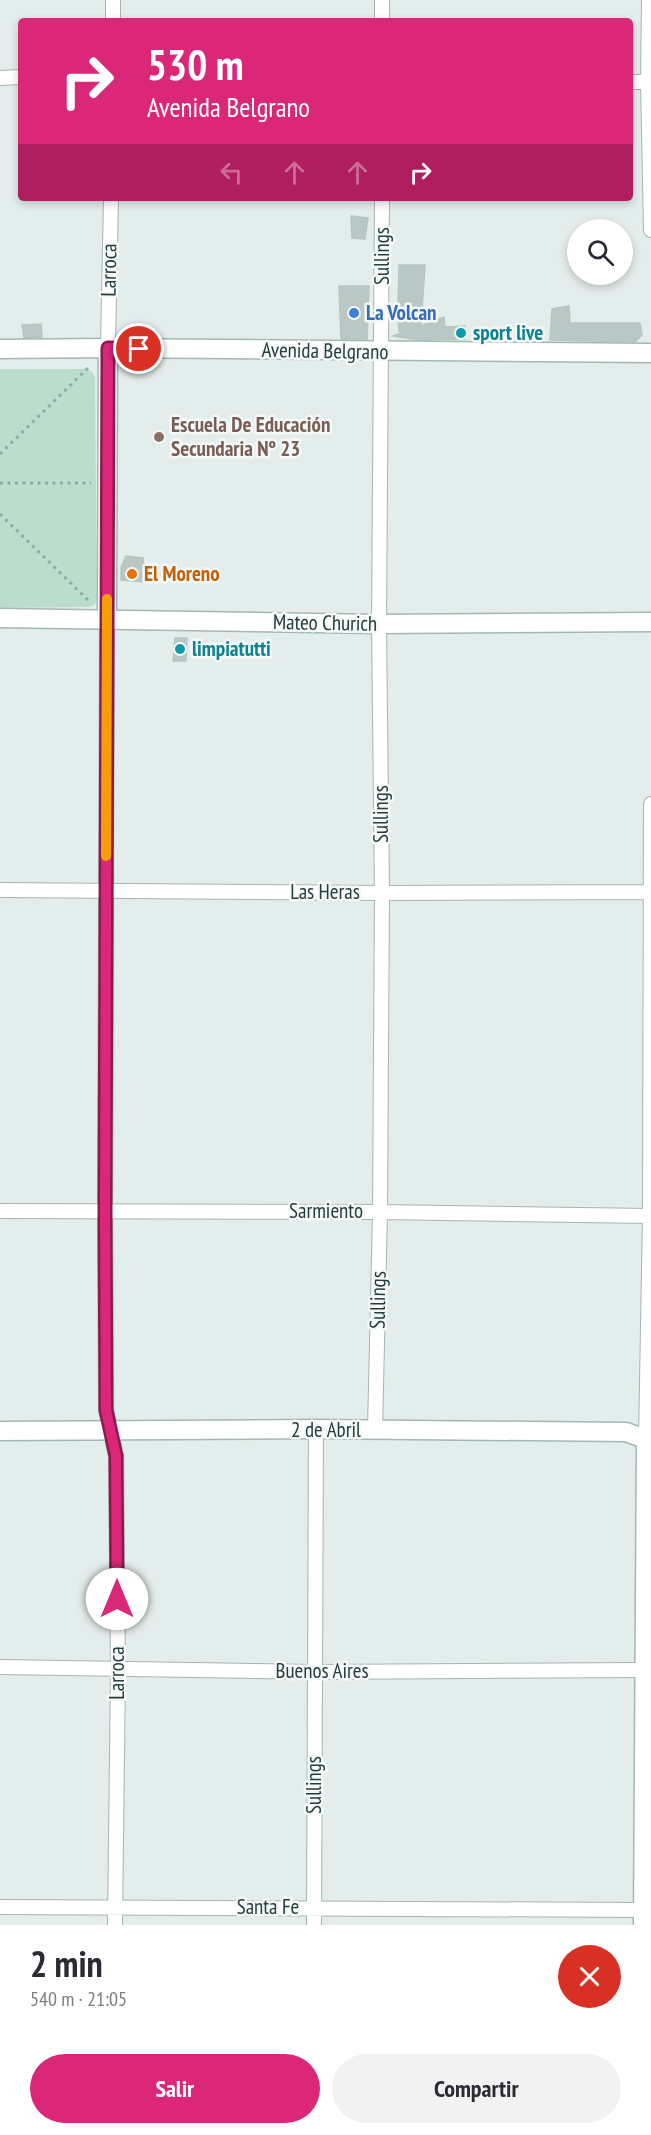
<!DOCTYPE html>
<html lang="es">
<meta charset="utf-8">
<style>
body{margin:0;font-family:"PT Sans Narrow",sans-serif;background:#f2f2f3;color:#2b2b33;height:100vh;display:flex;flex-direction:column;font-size:22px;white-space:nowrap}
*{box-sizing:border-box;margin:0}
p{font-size:20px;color:#7c7c81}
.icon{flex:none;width:33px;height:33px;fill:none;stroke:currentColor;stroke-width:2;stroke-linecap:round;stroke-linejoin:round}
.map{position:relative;height:1925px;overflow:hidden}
.side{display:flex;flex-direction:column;background:#fff;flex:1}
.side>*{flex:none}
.hud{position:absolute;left:18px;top:18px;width:615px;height:183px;border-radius:6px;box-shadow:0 3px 9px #0003;background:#db2777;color:#fff;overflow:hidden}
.tools{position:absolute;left:567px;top:219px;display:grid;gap:12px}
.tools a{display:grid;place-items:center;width:66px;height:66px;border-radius:50%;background:#fff;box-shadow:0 3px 9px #0003;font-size:30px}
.pin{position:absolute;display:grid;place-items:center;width:51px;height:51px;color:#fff;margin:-26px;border:3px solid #fff;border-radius:50%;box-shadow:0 2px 6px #0007}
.me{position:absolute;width:66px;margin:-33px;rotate:0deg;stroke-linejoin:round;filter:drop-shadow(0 0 4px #0008)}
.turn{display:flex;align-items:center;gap:21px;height:126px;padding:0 30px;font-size:27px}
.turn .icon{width:78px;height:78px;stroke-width:2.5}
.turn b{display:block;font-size:42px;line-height:51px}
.lanes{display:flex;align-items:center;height:57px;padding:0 30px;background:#0003;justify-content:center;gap:30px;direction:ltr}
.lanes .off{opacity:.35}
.round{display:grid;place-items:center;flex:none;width:63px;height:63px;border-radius:32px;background:#f2f2f3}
.head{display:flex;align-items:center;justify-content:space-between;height:102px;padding:0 30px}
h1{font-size:36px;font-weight:600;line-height:45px}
.action{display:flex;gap:12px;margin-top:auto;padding:12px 30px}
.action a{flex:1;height:69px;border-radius:36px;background:#db2777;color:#fff;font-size:24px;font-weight:600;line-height:69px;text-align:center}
.action a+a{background:#f2f2f3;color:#2b2b33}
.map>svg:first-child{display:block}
.green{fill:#bdddcc}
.building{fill:#b9c8c4;stroke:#b6c6c3;stroke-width:1.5}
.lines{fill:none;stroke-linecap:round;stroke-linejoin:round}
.street-casing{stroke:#a6b5b3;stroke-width:16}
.secondary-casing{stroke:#a2b8b5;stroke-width:21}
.path{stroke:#84b0ab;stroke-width:3;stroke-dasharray:3 4.5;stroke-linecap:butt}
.street{stroke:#fff;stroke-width:14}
.secondary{stroke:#fff;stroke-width:18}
.route-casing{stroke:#8e194d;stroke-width:15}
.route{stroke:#db2777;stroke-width:10}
.slow{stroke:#f59e0b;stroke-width:10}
.shop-dot{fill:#3f7fe0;stroke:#f4f9f8;stroke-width:2}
.culture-dot{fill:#0f9aa8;stroke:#f4f9f8;stroke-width:2}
.education-dot{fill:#8d6e63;stroke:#f4f9f8;stroke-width:2}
.food-dot{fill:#e8710a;stroke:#f4f9f8;stroke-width:2}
.labels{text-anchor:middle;stroke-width:5;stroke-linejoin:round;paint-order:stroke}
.street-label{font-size:21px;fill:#233e3c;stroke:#f4f9f8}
.shop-label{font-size:21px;font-weight:bold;fill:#366cbe;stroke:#f4f9f8;text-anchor:start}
.culture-label{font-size:21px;font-weight:bold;fill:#0d838f;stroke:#f4f9f8;text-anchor:start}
.education-label{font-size:21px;font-weight:bold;fill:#785e54;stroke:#f4f9f8;text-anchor:start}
.food-label{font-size:21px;font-weight:bold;fill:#c56008;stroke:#f4f9f8;text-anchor:start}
</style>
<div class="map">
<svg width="651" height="1925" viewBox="0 0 651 1925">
<rect width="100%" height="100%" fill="#e3edeb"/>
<!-- green -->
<path class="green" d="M0,369H86L92,372L95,377L97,600L94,605L89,607L0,608Z"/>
<!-- building -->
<path class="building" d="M351,216L368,218L365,239L352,238Z
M399,265H425L421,326L444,317L445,327L465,326V339L419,340L393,336L401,333L399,331L398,312Z
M339,286H369L367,339H341Z
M569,306L570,323H640L642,335L635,342L550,340L552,309Z
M41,324L42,337L24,338L22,325Z
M126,556L143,558L145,582L121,580V568Z
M175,638H187L186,661H173Z"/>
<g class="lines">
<!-- street casing -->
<g class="street-casing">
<path id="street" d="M113,0V21
M649,0L648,82L651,230
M382,21V0
M0,78L21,77
M630,82H651
M108,348L111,198
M107,619L105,1210L106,1410L116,1456L118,1670L115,1925
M0,890L382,893L651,892
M0,1211L380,1212L651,1216
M375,1430L380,1212L382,893L379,624L382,198
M646,1439L650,1216L651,804
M0,1667L315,1672L643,1670
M0,1907L643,1910
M314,1925L316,1429"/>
</g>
<!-- secondary casing -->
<g class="secondary-casing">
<path id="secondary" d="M0,349L108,348L651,353
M0,618L379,624L651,622
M107,619L108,348
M0,1431L316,1429L626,1432L651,1441
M643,1925L646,1439"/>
</g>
<!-- path -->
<path class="path" d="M0,454L91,365
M0,483H91
M0,514L91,603"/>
<!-- street -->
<use href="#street" class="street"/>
<!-- secondary -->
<use href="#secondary" class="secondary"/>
</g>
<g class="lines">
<!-- route casing -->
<g class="route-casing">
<path id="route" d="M117,1599L116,1456L106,1410L105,1210L108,348L139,349"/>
</g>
<!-- route -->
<use href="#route" class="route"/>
<!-- slow -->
<path class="slow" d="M106,856L107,599"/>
</g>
<!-- markers -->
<circle class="shop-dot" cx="354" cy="313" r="6"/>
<g class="culture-dot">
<circle cx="461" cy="333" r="6"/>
<circle cx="180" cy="649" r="6"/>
</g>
<circle class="education-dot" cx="159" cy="437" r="6"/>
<circle class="food-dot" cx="132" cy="574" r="6"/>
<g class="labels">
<!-- street labels -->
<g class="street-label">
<text transform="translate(382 256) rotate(-90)" y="7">Sullings</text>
<text transform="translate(109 270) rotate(-89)" y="7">Larroca</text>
<text transform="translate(325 351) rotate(1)" y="7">Avenida Belgrano</text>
<text transform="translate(325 623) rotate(1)" y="7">Mateo Churich</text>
<text transform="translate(381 814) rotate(-90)" y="7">Sullings</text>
<text x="325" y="899">Las Heras</text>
<text x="326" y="1218">Sarmiento</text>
<text transform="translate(378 1300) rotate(-89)" y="7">Sullings</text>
<text x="326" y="1437">2 de Abril</text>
<text x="322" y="1678">Buenos Aires</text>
<text transform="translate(117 1673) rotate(-90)" y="7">Larroca</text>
<text transform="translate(314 1785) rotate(-90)" y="7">Sullings</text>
<text x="268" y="1914">Santa Fe</text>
</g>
<!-- shop labels -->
<g class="shop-label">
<text x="366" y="320">La Volcan</text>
</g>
<!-- culture labels -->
<g class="culture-label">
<text x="473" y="340">sport live</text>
<text x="192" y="656">limpiatutti</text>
</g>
<!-- education labels -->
<g class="education-label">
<text x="171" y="432">Escuela De Educación<tspan x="171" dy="24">Secundaria Nº 23</tspan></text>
</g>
<!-- food labels -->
<g class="food-label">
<text x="144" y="581">El Moreno</text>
</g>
</g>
</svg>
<div class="tools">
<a><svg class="icon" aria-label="search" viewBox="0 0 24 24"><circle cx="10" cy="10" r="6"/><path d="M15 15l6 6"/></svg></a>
</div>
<div class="pin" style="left:139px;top:349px;background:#d93025"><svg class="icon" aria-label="arrive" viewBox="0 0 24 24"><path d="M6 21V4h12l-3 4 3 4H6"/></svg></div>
<svg class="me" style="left:117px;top:1599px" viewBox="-20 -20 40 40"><circle r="19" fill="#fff"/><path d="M0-13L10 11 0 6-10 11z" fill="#db2777"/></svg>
<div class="hud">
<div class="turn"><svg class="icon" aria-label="right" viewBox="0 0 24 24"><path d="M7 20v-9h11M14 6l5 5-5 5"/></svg><div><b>530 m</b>Avenida Belgrano</div></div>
<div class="lanes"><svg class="icon off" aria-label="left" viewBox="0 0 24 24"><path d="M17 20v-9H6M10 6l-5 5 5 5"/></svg><svg class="icon off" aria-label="ahead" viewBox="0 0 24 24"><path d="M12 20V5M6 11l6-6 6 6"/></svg><svg class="icon off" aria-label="ahead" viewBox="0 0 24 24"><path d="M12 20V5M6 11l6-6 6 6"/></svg><svg class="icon" aria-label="right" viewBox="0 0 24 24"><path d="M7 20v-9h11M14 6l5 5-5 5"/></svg></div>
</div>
</div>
<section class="side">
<div class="head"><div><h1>2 min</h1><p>540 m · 21:05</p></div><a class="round" style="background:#d93025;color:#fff"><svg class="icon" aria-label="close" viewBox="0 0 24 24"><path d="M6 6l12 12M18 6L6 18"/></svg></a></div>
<div class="action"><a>Salir</a><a>Compartir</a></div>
</section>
